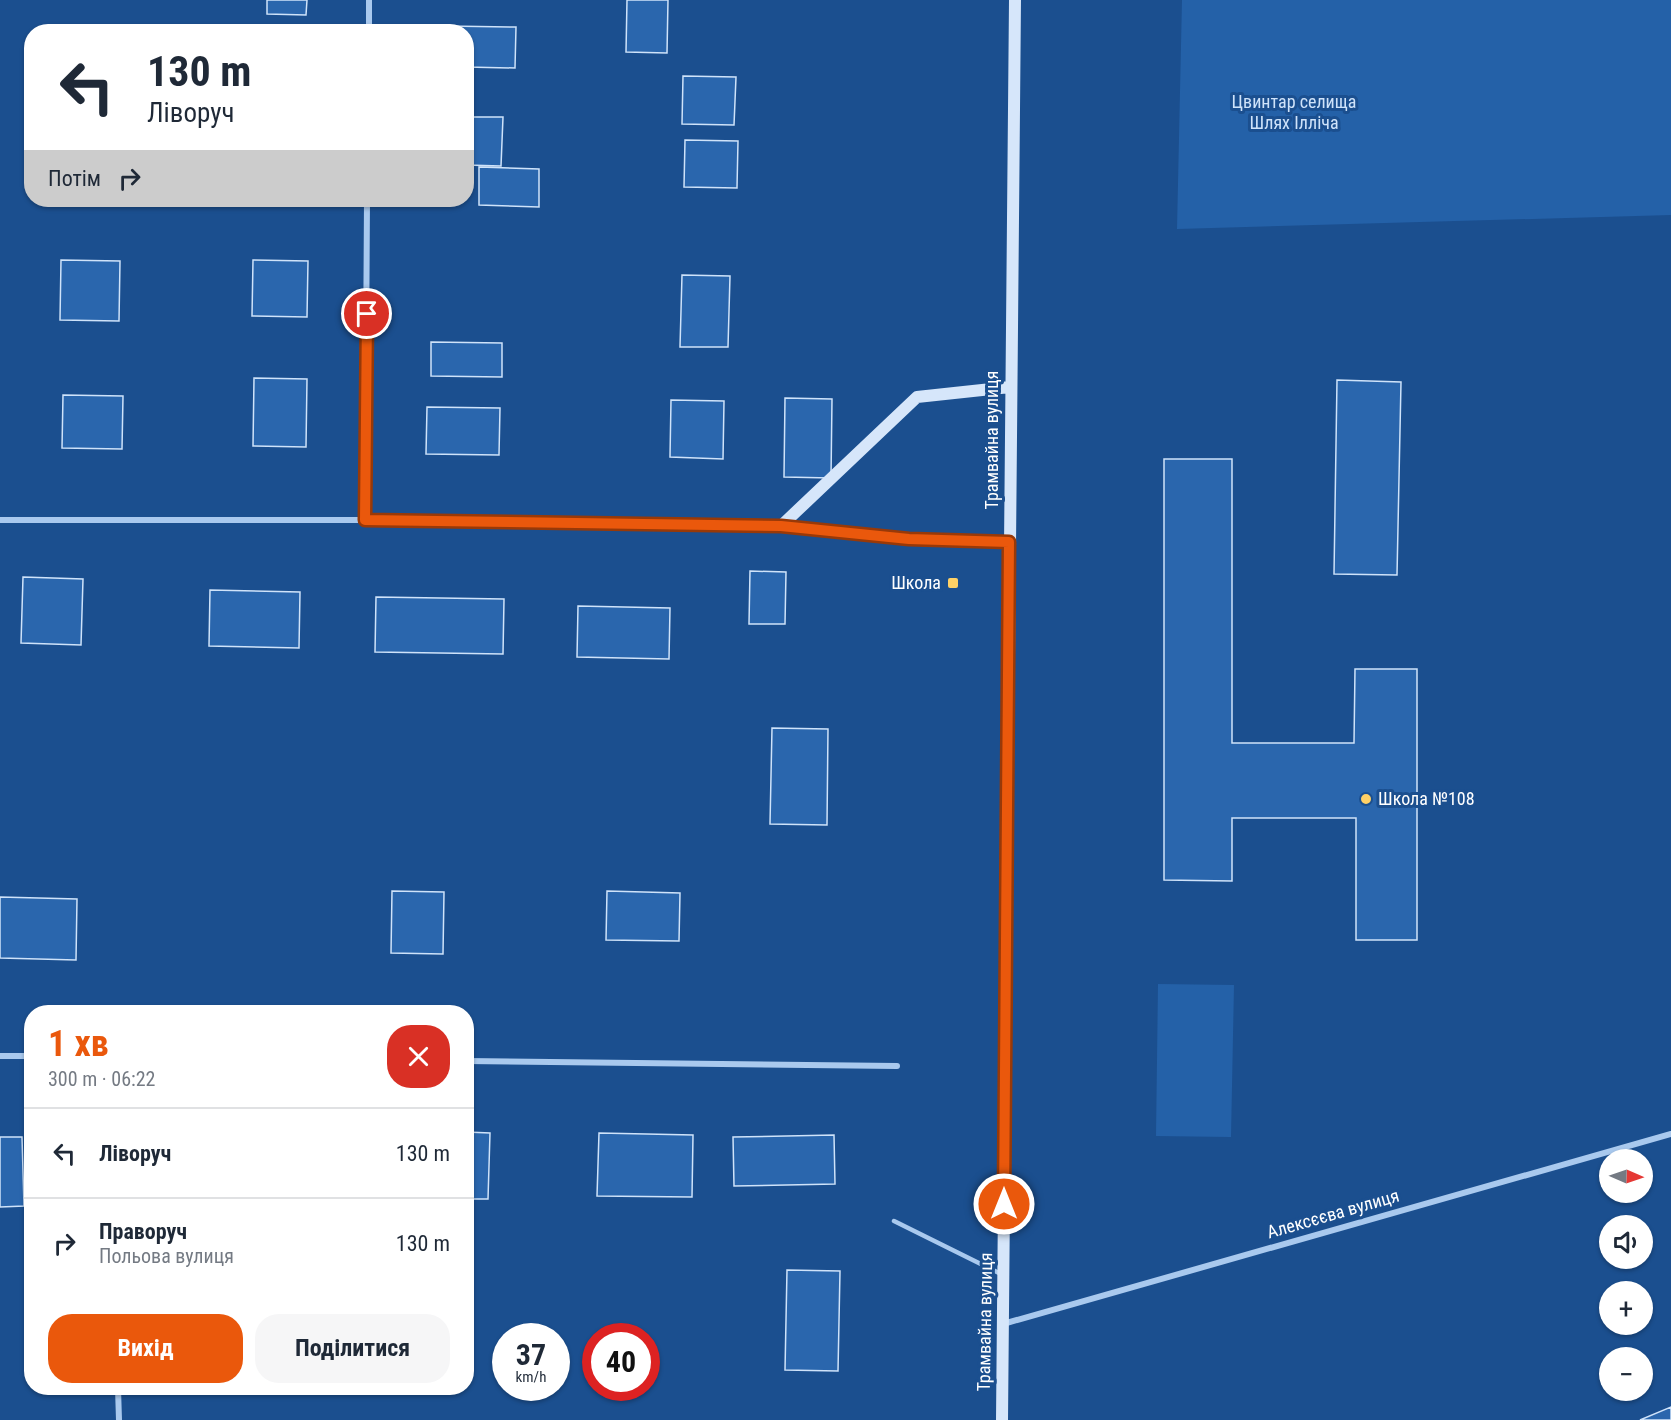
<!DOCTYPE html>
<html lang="uk">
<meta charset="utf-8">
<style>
body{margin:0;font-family:"Roboto Condensed",sans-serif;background:#f6f6f7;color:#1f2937;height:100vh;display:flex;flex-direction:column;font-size:22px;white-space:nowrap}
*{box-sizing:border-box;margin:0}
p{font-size:20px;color:#747a83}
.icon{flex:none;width:33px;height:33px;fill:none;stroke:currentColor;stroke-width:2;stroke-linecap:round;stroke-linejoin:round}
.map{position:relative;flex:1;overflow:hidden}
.side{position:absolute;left:24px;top:1005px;width:450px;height:390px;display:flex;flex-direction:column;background:#fff;border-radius:24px;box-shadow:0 2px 4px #0004}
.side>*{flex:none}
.hud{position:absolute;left:24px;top:24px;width:450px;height:183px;border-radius:24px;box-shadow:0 2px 4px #0004;background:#fff;color:#1f2937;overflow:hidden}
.needle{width:39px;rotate:92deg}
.tools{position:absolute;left:1599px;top:1149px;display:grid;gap:12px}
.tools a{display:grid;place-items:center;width:54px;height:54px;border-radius:50%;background:#fff;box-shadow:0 2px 4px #0004;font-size:30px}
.speed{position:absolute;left:492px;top:1323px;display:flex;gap:12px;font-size:30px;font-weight:700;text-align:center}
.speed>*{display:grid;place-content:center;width:78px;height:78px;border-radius:50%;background:#fff;box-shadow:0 2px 4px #0004;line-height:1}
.speed small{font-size:15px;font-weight:400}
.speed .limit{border:9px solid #d22;background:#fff;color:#111}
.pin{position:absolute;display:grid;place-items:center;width:51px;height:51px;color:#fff;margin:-26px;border:3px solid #fff;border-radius:50%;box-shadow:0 2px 6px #0007}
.me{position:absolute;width:66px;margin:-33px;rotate:0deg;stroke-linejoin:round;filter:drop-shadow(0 0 4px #0008)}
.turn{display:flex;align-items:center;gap:21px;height:126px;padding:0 24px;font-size:27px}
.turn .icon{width:78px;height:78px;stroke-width:2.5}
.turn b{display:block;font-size:42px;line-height:51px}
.then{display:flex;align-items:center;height:57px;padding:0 24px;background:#0003;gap:12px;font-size:22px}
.round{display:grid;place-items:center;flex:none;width:63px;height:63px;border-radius:24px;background:#f6f6f7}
.overview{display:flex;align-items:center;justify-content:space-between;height:102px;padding:0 24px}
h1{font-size:36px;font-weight:700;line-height:45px;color:#ea580c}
.primary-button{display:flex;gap:12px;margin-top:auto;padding:12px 24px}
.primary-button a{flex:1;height:69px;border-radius:24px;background:#ea580c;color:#fff;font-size:24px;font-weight:700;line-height:69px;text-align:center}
.primary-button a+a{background:#f6f6f7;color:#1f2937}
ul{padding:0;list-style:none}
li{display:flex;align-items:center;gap:18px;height:90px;padding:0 24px;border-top:2px solid #e0e1e3}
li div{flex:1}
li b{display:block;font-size:22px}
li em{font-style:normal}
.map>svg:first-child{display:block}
.green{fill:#2461a8}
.building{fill:#2a66ad;stroke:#cfe3fa;stroke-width:1.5}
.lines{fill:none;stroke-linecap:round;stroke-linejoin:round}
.lane{stroke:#a9c9ee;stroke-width:4.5}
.street{stroke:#a9c9ee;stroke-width:6}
.secondary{stroke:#d6e6fa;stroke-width:12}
.route-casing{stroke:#983908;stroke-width:15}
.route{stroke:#ea580c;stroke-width:10}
.poi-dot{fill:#ffd166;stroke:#1b4f8f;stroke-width:2}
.labels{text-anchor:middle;stroke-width:6;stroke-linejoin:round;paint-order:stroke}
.park-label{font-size:18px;fill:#cfe3fa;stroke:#1b4f8f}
.street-label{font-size:18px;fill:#fff;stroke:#1b4f8f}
.poi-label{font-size:18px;fill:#fff;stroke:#1b4f8f;text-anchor:end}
</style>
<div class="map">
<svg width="1671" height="1420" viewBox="0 0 1671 1420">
<rect width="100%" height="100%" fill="#1b4f8f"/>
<!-- green -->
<path class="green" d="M1182,0H1671V215L1177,229Z
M1158,984L1234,985L1231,1137L1156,1136Z"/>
<!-- building -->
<path class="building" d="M267,0H307L306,15L267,14Z
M627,0H668L667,53L626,52Z
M447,26L516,27L515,68L466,67V32H446Z
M683,76L736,77L734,125L682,124Z
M466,117H503L501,166L466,165Z
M685,140L738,141L737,188L684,187Z
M479,167L539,169V207L479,205Z
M61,260L120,261L119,321L60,320Z
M253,260L308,261L307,317L252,316Z
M682,275L730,276L728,347H680Z
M431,342L502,343V377L431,376Z
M254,378L307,379L306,447L253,446Z
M1337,380L1401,382L1397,575L1334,574Z
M63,395L123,396L122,449L62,448Z
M785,398L832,399L831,478L784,477Z
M671,400L724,401L723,459L670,457Z
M427,407L500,408L499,455L426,454Z
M1164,459H1232V743H1354L1355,669H1417V940H1356V818H1232V881L1164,880Z
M750,571L786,572L785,624H749Z
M23,577L83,579L81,645L21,643Z
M210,590L300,592L299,648L209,646Z
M376,597L504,599L503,654L375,652Z
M578,606L670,608L669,659L577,657Z
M772,728L828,729L827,825L770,824Z
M392,891L444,892L443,954L391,953Z
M607,891L680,893L679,941L606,940Z
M0,897L77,899L76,960L0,958Z
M466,1132L490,1133L488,1199H466Z
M599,1133L693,1135L692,1197L597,1196Z
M834,1135L835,1184L734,1186L733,1137Z
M0,1137H22L24,1206L0,1207Z
M787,1270L840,1271L838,1371L785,1370Z
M1671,1407V1420H1640Z"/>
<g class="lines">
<!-- lane -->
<path class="lane" d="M894,1221L1001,1274"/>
<!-- street -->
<path class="street" d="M369,32V0
M0,520H365L781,526
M365,520L367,200
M0,1056H32
M466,1061L897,1066
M1003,1324L1671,1134
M118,1388L119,1420"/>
<!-- secondary -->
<path class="secondary" d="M781,526L917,397L1010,387
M781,526L909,539L1009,542
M1002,1420L1015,0"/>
</g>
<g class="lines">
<!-- route casing -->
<g class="route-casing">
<path id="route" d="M367,314L365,520L781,526L909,539L1009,542L1004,1204"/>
</g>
<!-- route -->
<use href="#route" class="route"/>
</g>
<!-- markers -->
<g class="poi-dot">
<rect x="947" y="577" width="12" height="12" rx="3"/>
<circle cx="1366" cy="799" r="6"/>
</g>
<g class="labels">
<!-- park labels -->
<g class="park-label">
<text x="1294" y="108">Цвинтар селища<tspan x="1294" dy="21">Шлях Ілліча</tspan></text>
</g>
<!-- street labels -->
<g class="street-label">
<text transform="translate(992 440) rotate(-90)" y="6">Трамвайна вулиця</text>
<text transform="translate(1333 1214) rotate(-16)" y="6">Алексєєва вулиця</text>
<text transform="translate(985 1322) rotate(-89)" y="6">Трамвайна вулиця</text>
</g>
<!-- poi labels -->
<g class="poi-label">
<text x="941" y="589">Школа</text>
<text x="1378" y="805" text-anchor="start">Школа №108</text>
</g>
</g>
</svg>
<div class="tools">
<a><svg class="needle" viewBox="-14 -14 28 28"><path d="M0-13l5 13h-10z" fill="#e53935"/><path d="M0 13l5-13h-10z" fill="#747a83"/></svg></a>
<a><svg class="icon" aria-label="sound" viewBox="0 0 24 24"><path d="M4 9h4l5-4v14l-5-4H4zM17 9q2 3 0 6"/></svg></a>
<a>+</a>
<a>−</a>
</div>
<div class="speed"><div>37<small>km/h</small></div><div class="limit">40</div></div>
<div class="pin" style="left:367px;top:314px;background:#d93025"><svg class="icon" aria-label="arrive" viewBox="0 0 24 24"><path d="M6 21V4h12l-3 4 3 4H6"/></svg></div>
<svg class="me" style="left:1004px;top:1204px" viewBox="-20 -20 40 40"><circle r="17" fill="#ea580c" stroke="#fff" stroke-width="3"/><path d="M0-11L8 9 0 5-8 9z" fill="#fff"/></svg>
<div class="hud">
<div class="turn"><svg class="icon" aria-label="left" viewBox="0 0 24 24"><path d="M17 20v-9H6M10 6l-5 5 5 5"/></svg><div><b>130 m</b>Ліворуч</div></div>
<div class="then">Потім<svg class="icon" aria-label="right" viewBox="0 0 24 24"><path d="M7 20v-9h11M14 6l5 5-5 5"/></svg></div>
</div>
<section class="side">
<div class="overview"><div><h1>1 хв</h1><p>300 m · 06:22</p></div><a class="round" style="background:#d93025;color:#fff"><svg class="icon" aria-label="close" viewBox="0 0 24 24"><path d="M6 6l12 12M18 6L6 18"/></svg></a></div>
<ul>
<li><svg class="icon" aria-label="left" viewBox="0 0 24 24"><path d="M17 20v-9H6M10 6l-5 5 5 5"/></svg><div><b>Ліворуч</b></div><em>130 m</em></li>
<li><svg class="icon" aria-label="right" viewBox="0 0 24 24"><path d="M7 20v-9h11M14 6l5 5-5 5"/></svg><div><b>Праворуч</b><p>Польова вулиця</p></div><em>130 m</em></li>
</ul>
<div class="primary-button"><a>Вихід</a><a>Поділитися</a></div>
</section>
</div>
